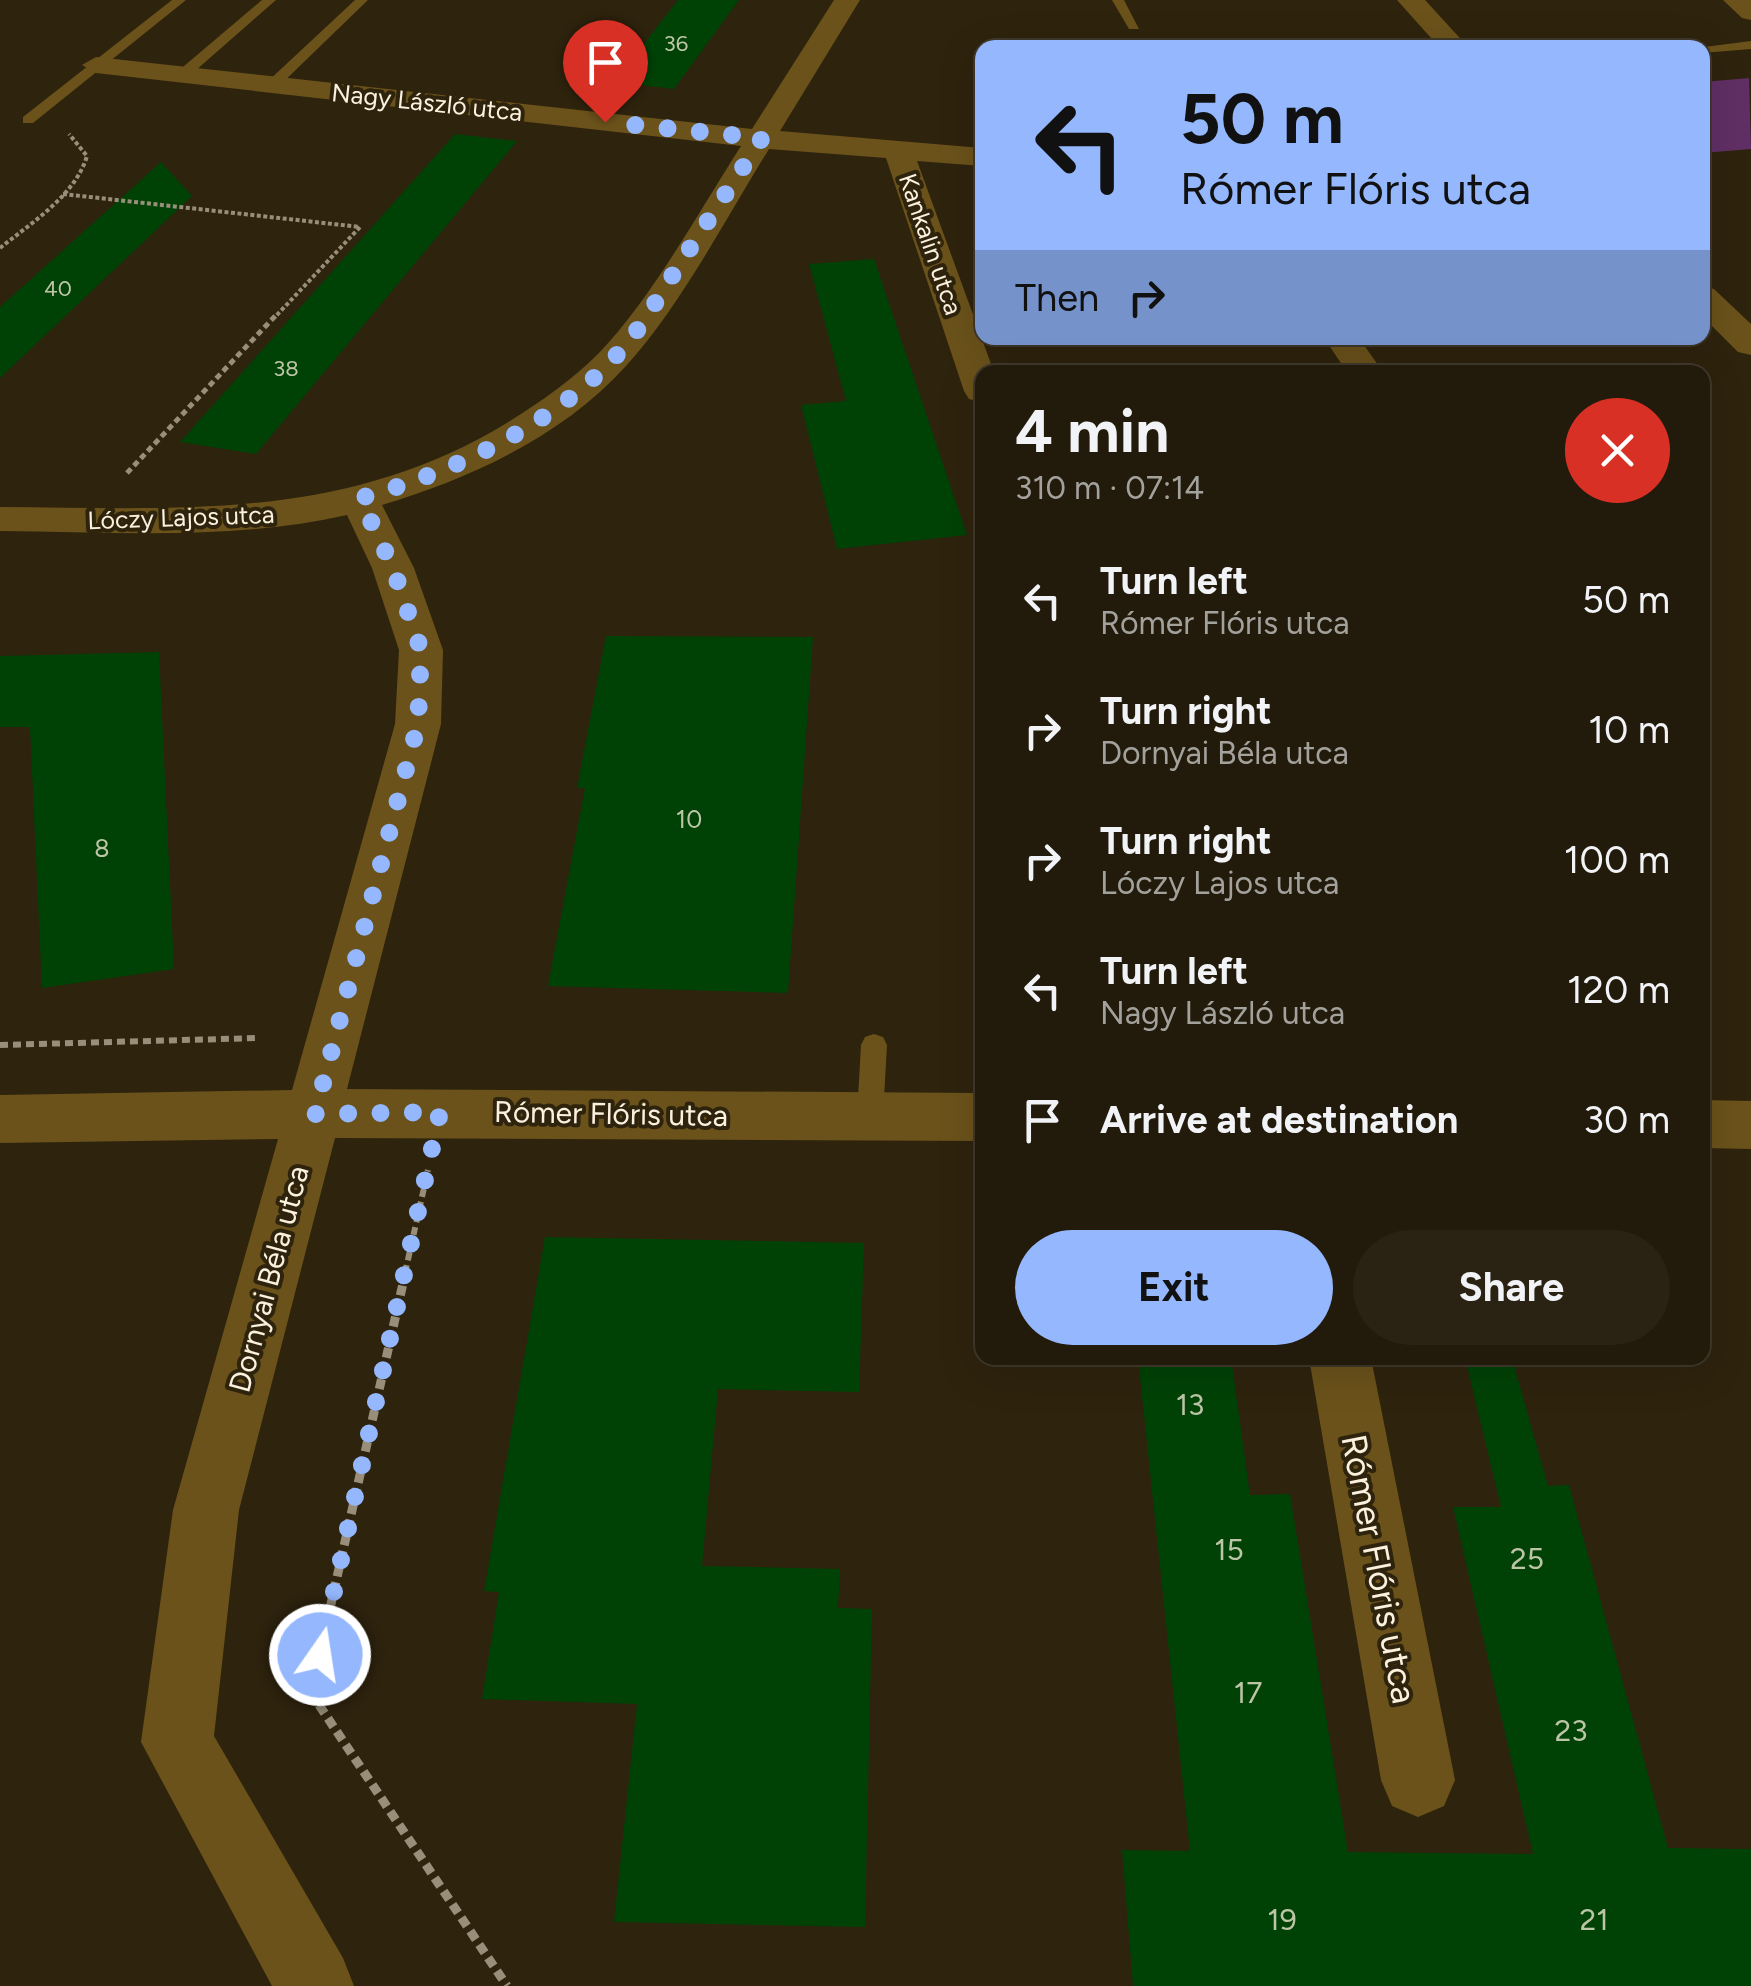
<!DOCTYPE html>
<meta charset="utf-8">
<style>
body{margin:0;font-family:Figtree,sans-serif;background:#2a2313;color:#f1f3f6;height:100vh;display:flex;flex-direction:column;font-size:38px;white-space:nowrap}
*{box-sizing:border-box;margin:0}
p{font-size:32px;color:#a2a19c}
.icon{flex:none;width:55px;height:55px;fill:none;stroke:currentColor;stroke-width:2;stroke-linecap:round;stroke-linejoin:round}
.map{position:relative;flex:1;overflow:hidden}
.panel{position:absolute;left:975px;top:365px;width:735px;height:1000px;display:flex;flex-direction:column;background:#221a0a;border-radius:20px;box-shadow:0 10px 40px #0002,0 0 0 2px #3f382b}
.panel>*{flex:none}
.guide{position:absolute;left:975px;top:40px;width:735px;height:305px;border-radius:20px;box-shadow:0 10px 40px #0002,0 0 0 2px #3f382b;background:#94b7fd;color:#111;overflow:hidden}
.pin{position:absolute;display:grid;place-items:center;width:85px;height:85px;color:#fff;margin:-102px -42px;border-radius:50% 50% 50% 0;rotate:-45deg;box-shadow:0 0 10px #0007}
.pin .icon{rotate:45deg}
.me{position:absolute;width:110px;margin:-55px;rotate:13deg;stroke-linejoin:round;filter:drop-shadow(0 0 8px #0008)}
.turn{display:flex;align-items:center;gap:35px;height:210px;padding:0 40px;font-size:45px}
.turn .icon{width:130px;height:130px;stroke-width:2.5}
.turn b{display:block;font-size:70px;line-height:85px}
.then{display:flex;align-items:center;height:95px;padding:0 40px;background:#0003;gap:20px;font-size:38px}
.round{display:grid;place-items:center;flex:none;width:105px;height:105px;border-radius:52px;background:#2a2313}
.head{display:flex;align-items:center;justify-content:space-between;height:170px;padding:0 40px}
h1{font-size:60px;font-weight:700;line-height:75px}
.action{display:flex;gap:20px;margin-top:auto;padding:20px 40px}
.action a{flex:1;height:115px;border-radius:60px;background:#94b7fd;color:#111;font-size:40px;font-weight:700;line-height:115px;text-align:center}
.action a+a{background:#2a2313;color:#f1f3f6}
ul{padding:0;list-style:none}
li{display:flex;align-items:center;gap:30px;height:130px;padding:0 40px}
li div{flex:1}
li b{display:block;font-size:38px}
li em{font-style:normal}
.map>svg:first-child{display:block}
.green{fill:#602f65}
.building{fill:#004206}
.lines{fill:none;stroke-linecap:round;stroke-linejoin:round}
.path-far3{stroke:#998e79;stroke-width:4;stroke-dasharray:4 2.5;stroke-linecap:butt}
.path-far2{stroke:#998e79;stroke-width:5;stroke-dasharray:6 4;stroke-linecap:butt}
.path-far1{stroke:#998e79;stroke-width:6;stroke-dasharray:8 5;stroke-linecap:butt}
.path{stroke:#998e79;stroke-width:9;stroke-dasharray:10 6;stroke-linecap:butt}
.lane{fill:#6b521b;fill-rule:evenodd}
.street{fill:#6b521b;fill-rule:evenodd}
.route{stroke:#94b7fd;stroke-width:18;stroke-dasharray:0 32.4}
.labels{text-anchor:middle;stroke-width:8;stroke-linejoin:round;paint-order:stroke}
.far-number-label{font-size:22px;fill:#bdc5a7}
.far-street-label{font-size:25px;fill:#fcf1dd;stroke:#2e230d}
.number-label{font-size:25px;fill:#bdc5a7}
.street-label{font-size:30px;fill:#fcf1dd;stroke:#2e230d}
.near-number-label{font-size:30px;fill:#bdc5a7}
.near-street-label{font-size:35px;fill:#fcf1dd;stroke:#2e230d}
</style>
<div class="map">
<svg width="1751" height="1986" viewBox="0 0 1751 1986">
<rect width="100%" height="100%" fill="#2e230d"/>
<!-- green -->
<path class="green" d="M1749,78L1751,149L1703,153V82Z"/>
<!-- building -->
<path class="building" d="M678,0H739L674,89L614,82Z
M455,134L517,141L256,454L180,442Z
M161,162L192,196L0,378V307Z
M874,259L967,535L837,549L801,405L846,401L809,264Z
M606,636L813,637L788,993L548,986L585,788H577Z
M159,652L174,969L42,988L30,727H0V656Z
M545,1237L864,1243L859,1392L718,1389L702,1566L840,1569L838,1608L872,1609L865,1927L614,1922L637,1704L482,1699L499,1592L484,1591Z
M1138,1358H1231L1250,1495L1290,1494L1348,1852L1533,1854L1453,1507H1501L1465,1358H1512L1548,1486L1569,1485L1668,1848L1751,1849V1986H1133L1122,1850L1190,1851Z"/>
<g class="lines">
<!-- path-far3 -->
<path class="path-far3" d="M63,194L360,227L276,316
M0,248C31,223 75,196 87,156L69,134"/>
<!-- path-far2 -->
<path class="path-far2" d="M127,473L278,313"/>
<!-- path-far1 -->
<path class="path-far1" d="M0,1045L259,1038
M405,1273L428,1170"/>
<!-- path -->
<path class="path" d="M406,1270L311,1693L507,1986"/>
<!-- lane -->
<path class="lane" d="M172,0H186L33,123H23V117Z
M262,0H276L187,78H177V72Z
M355,0H368L276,89H266V83Z
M1112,0H1124L1139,29H1129Z
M1751,41V49L1702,53V48H1696Z
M874,1034L883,1037L887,1045L883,1116L879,1124L870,1128L861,1124L857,1116L861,1045L865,1037Z"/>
<!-- street -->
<path class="street" d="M834,0H860L780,131L982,148V166L917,161L994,372H982V402L969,399L964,391L886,158L769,149C726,218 680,307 626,366C563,436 471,478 382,505L414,568L443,650L441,724L347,1089L982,1093V1141L335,1138L239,1510L214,1736L343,1958L354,1986H272L141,1742L173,1510L278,1139L0,1143V1095L292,1090L395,724L399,650L372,568L347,515C233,541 116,532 0,531V507C177,508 336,521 495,430C532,408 569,383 599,353C651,299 700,210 741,146L96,73L82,65L96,57L752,129Z
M1397,0H1425L1469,48H1440Z
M1723,0H1751V20L1742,18Z
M1702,286L1714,289L1751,324V355L1738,352L1702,316Z
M1324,338H1359L1383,372H1347Z
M1702,1100L1751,1101V1149L1702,1148Z
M1309,1358H1371L1455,1780L1444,1806L1418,1817L1392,1806L1381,1780Z"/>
</g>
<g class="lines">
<!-- route -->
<path class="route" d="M320,1655L440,1112L315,1114L418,724L421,650L393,568L360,498C453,473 565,420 627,343C645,322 659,296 674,273C703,228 733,183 762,138L605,122"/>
</g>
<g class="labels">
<!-- far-number labels -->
<g class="far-number-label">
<text x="676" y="51">36</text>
<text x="58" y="296">40</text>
<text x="286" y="376">38</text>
</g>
<!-- far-street labels -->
<g class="far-street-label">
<text transform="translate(427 102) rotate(6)" y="9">Nagy László utca</text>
<text transform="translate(931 244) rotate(71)" y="9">Kankalin utca</text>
<text transform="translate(181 517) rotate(-2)" y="9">Lóczy Lajos utca</text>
</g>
<!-- number labels -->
<g class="number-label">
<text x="689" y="828">10</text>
<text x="102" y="857">8</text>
</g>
<!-- street labels -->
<g class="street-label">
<text transform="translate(611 1114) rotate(1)" y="10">Rómer Flóris utca</text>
<text transform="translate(269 1279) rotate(-75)" y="10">Dornyai Béla utca</text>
</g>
<!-- near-number labels -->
<g class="near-number-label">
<text x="1190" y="1415">13</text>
<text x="1229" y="1560">15</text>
<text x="1527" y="1569">25</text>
<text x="1248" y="1703">17</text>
<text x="1571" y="1741">23</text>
<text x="1282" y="1930">19</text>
<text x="1594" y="1930">21</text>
</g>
<!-- near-street labels -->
<g class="near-street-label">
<text transform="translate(1379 1569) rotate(79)" y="12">Rómer Flóris utca</text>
</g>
</g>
</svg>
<div class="pin" style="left:605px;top:122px;background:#d93025"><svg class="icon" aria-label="arrive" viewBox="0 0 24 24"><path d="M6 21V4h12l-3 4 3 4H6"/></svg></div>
<svg class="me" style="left:320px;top:1655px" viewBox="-20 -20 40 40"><circle r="17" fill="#94b7fd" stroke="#fff" stroke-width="3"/><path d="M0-11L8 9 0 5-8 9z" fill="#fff"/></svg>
<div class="guide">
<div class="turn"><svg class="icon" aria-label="left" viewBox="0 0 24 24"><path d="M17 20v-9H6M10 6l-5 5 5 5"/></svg><div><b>50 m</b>Rómer Flóris utca</div></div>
<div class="then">Then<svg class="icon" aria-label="right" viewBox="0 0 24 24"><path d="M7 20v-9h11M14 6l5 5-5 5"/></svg></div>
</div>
<section class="panel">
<div class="head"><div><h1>4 min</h1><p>310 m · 07:14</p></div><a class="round" style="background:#d93025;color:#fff"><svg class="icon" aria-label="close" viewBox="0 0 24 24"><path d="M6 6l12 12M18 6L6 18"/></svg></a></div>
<ul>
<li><svg class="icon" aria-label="left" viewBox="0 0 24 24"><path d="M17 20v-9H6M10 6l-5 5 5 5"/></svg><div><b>Turn left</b><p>Rómer Flóris utca</p></div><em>50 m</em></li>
<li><svg class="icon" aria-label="right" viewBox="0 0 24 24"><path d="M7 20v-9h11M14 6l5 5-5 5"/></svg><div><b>Turn right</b><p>Dornyai Béla utca</p></div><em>10 m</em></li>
<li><svg class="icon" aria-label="right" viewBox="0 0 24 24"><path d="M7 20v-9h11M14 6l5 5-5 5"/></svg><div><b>Turn right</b><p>Lóczy Lajos utca</p></div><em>100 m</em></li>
<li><svg class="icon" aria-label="left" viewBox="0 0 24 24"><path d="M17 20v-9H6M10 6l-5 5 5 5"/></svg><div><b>Turn left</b><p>Nagy László utca</p></div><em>120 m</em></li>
<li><svg class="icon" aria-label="arrive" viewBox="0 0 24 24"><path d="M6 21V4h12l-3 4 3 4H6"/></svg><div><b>Arrive at destination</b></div><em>30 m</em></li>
</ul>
<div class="action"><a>Exit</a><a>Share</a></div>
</section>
</div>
